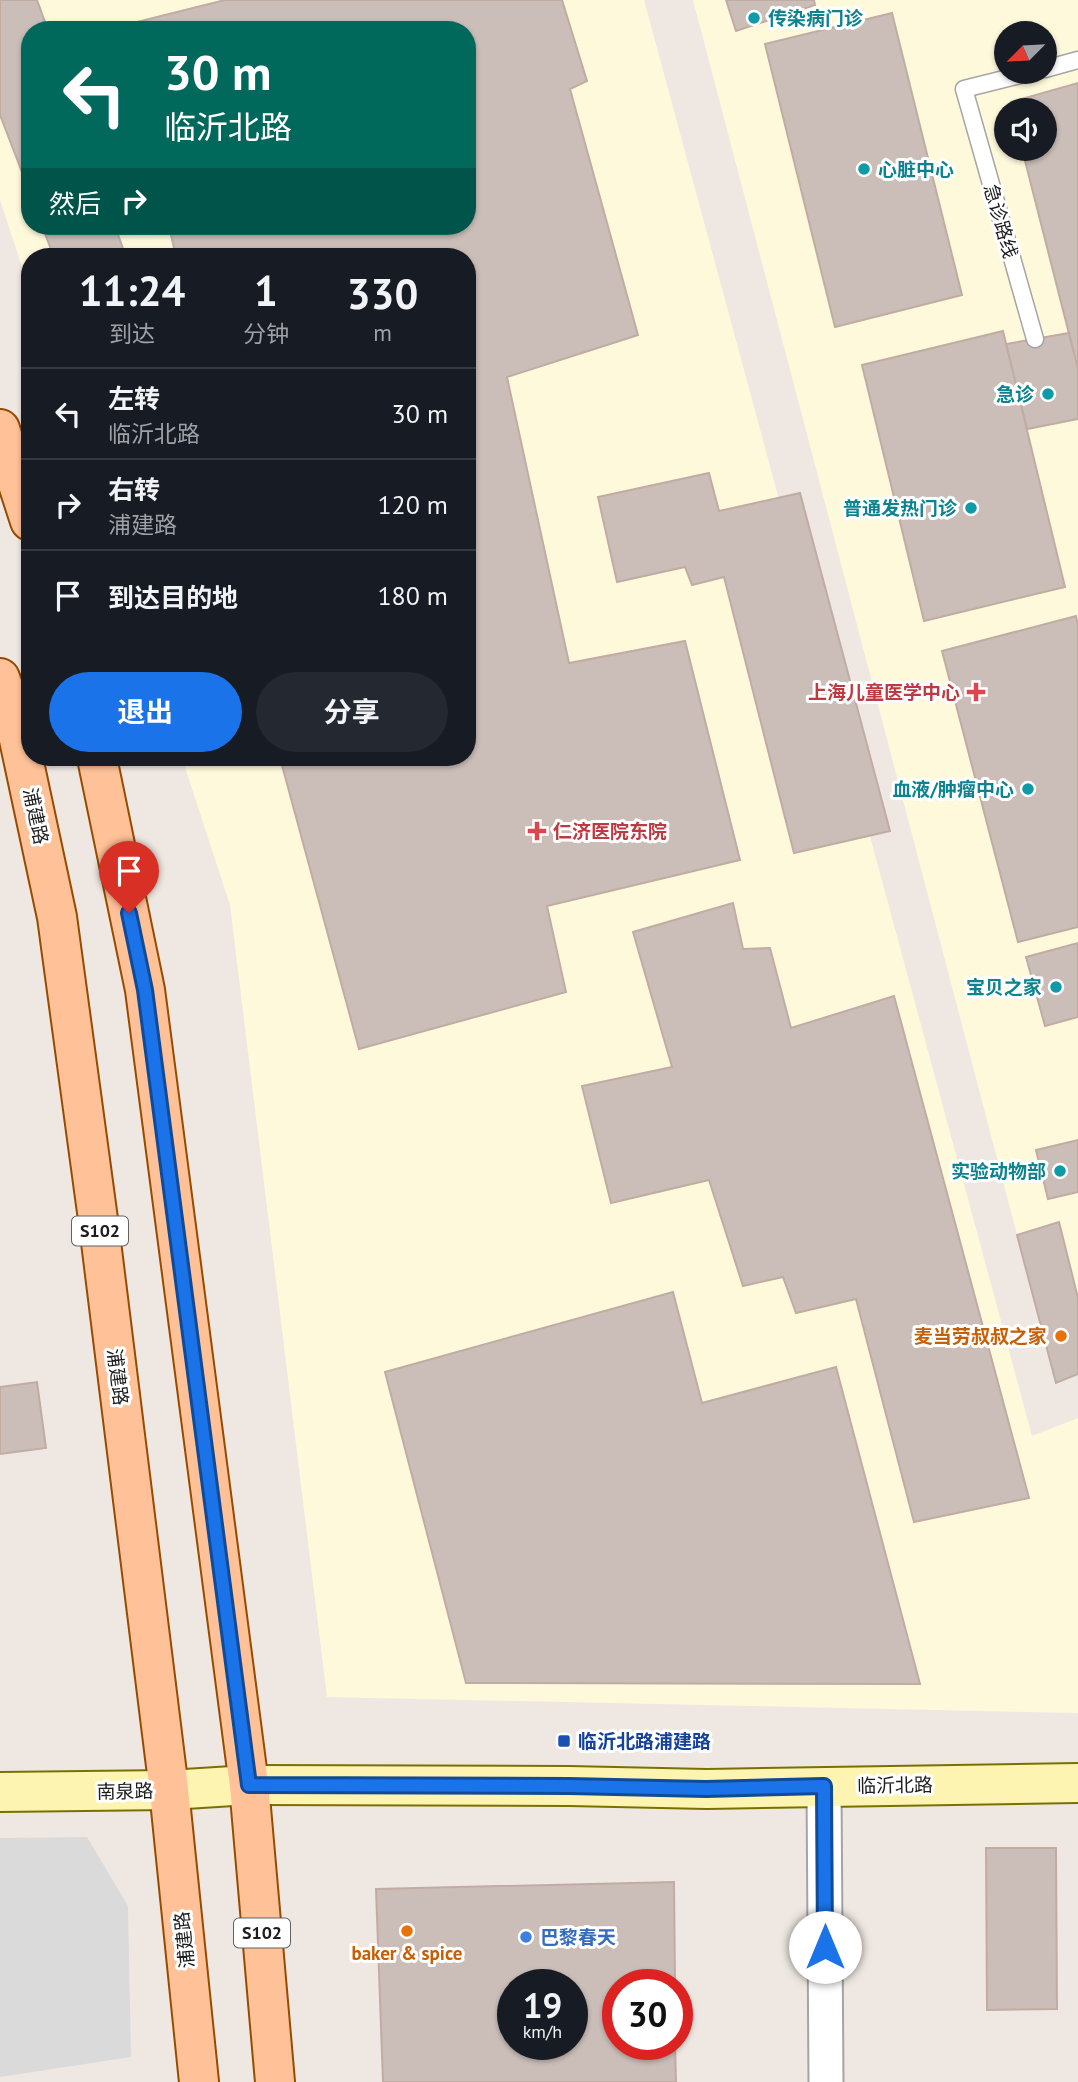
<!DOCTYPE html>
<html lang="zh">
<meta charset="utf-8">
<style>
body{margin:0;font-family:"PT Sans","Noto Sans SC",sans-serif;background:#242831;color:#f1f3f6;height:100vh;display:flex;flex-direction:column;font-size:26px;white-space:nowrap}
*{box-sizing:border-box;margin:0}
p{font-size:23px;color:#9ea1a6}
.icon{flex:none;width:38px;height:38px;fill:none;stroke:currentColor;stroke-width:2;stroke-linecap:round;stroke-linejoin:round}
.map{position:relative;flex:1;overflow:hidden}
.side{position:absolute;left:21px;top:248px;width:455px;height:518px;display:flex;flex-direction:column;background:#171b24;border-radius:28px;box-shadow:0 2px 5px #0004}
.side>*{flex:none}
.guide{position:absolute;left:21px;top:21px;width:455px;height:214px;border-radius:28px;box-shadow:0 2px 5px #0004;background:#00695c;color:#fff;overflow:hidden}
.needle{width:46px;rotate:246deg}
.fabs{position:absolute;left:994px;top:21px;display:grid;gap:14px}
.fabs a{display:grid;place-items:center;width:63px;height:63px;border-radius:50%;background:#171b24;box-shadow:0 2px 5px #0004;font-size:35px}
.speed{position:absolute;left:497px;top:1969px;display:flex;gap:14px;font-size:35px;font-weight:700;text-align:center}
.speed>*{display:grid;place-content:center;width:91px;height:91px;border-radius:50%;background:#171b24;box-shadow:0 2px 5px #0004;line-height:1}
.speed small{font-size:18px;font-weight:400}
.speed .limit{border:10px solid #d22;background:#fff;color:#111}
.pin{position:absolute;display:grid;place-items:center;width:60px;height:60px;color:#fff;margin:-72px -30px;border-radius:50% 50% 50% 0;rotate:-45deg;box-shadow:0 0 7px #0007}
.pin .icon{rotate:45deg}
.me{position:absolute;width:77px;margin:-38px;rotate:0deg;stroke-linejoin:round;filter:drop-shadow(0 0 5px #0008)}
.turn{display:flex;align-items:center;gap:24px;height:147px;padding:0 28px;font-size:32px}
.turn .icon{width:91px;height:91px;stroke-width:2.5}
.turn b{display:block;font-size:49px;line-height:60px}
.then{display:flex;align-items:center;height:66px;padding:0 28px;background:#0003;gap:14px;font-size:26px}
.eta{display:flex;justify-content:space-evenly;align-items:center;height:119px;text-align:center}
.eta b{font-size:42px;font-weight:700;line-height:49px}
.cta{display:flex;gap:14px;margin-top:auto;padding:14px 28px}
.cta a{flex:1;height:80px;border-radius:42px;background:#1a73e8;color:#fff;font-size:28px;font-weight:700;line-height:80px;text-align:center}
.cta a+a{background:#242831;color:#f1f3f6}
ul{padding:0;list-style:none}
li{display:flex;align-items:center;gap:21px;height:91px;padding:0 28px;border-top:2px solid #363941}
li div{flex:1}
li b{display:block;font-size:26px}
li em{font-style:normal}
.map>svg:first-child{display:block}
.residential{fill:#dbdada}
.education{fill:#fff9db;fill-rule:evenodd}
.building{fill:#cbbdb8;stroke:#c1aca4;stroke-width:2;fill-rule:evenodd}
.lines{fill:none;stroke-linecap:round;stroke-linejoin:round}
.lane-casing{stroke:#a4a4a4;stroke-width:19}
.street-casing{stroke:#a4a4a4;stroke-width:37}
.secondary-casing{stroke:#787100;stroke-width:42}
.primary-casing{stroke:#964b00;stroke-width:42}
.lane{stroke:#fff;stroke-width:16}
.street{stroke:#fff;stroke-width:33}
.secondary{stroke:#fdf4b2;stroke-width:38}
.primary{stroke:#ffc197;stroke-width:38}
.route-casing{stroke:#114b97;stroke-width:18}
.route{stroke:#1a73e8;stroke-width:12}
.culture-dot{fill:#0f9aa8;stroke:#fff;stroke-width:2.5}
.health-dot{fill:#e0444e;stroke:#fff;stroke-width:2.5}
.food-dot{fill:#e8710a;stroke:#fff;stroke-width:2.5}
.transit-dot{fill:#1a4fb4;stroke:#fff;stroke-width:2.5}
.shop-dot{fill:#3f7fe0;stroke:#fff;stroke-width:2.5}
.labels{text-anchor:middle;stroke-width:6;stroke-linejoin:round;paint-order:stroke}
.shield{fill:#fff;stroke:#616161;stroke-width:2}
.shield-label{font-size:18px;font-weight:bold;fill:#1d1d1d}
.culture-label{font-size:19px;font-weight:bold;fill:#0d838f;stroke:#fff;text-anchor:end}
.street-label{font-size:19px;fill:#1d1d1d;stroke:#fff}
.health-label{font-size:19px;font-weight:bold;fill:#be3a42;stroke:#fff;text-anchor:end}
.food-label{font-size:19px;font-weight:bold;fill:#c56008;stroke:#fff;text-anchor:end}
.transit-label{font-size:19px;font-weight:bold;fill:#164399;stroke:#fff;text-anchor:start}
.shop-label{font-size:19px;font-weight:bold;fill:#366cbe;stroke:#fff;text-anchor:start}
</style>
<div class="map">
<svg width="1078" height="2082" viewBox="0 0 1078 2082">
<rect width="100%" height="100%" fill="#efe8e2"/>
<!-- residential -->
<path class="residential" d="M87,1837L128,1906L131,2057L0,2077V1838Z"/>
<!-- education -->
<path class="education" d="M0,0H644L1032,1436L1078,1418V1713L327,1697L230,905L182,758H467V257H30V291L0,200ZM30,30H467V226H30Z
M693,0H1078V1374L1056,1383ZM1006,33H1045V72H1006ZM1006,110H1045V149H1006Z"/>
<!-- building -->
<path class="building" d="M0,0H37L48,30H30V193L0,115Z
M225,0H562L587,81L570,89L638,335L507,377L569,663L685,641L740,860L547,906L566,992L359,1049L280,758H467V257H238L237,253L214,257H176L169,226H467V30H122L121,26Z
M726,0H814L815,5L736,31Z
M892,13L962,295L835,327L765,44Z
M1078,83V369L1022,149H1045V110H1013L1011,102Z
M42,226H115L126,257H54Z
M1003,331L1065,587L924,621L862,365Z
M1069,333L1078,369V419L1027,429L1006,344Z
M709,473L719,511L800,493L890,831L794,853L724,577L692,585L685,567L617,582L598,497Z
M1076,616L1078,625V927L1018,942L942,651Z
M733,903L743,949L770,948L791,1028L894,996L1029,1498L914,1522L856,1299L796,1313L783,1277L743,1286L709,1180L611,1203L582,1086L672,1067L633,932Z
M1078,943V1017L1045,1026L1026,957Z
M1078,1140V1192L1048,1199L1036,1150Z
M1059,1222L1078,1298V1374L1056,1383L1017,1235Z
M673,1292L702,1403L836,1367L920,1684L466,1683L385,1372Z
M37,1382L46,1448L0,1454V1387Z
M986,1848H1056L1057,2009L987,2010Z
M674,1882L675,1984H618V2044H675L676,2082H383L376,1889ZM513,1984H572V2044H513Z"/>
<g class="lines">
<!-- lane casing -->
<g class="lane-casing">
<path id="lane" d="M1045,69L1078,60
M1032,72L964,89L1035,339"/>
</g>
<!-- street casing -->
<g class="street-casing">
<path id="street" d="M824,1786L826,2082"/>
</g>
<!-- secondary casing -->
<g class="secondary-casing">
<path id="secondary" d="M0,1792L169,1790L249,1785L569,1786L707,1789L1078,1783"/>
</g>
<!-- primary casing -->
<g class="primary-casing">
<path id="primary" d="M0,429L30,521
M0,678L14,716L57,917L100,1234L169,1790L199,2082
M97,758L145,990L249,1785L275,2082"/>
</g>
<!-- lane -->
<use href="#lane" class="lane"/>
<!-- street -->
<use href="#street" class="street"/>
<!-- secondary -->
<use href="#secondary" class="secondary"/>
<!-- primary -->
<use href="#primary" class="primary"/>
</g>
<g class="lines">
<!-- route casing -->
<g class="route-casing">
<path id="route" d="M129,913L145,990L249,1785L569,1786L706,1789L824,1786L825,1947"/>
</g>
<!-- route -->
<use href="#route" class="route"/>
</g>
<!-- markers -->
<g class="culture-dot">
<circle cx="754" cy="18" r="7"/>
<circle cx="864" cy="169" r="7"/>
<circle cx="1048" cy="394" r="7"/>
<circle cx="971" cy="508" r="7"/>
<circle cx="1028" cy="789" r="7"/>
<circle cx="1056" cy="987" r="7"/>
<circle cx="1060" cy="1171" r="7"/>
</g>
<g class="health-dot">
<path d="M972.5 681.5h7v7h7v7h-7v7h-7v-7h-7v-7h7z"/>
<path d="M533.5 820.5h7v7h7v7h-7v7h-7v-7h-7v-7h7z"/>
</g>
<g class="food-dot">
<circle cx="1061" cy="1336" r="7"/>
<circle cx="407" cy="1931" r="7"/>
</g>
<rect class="transit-dot" x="557" y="1734" width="14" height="14" rx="3.5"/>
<circle class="shop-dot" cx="526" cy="1937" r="7"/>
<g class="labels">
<!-- shield labels -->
<g class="shield">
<rect x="72" y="1216.5" width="56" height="29" rx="5"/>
<rect x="234" y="1918.5" width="56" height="29" rx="5"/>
</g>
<g class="shield-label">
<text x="100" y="1237">S102</text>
<text x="262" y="1939">S102</text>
</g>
<!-- culture labels -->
<g class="culture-label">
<text x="768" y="25" text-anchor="start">传染病门诊</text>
<text x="878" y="176" text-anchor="start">心脏中心</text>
<text x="1034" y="401">急诊</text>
<text x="957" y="515">普通发热门诊</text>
<text x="1014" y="796">血液/肿瘤中心</text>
<text x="1042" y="994">宝贝之家</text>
<text x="1046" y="1178">实验动物部</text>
</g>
<!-- street labels -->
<g class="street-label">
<text transform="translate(1001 221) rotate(74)" y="7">急诊路线</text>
<text transform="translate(36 816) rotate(78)" y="7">浦建路</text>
<text transform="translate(118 1377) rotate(83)" y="7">浦建路</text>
<text transform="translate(895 1785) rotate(-1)" y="7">临沂北路</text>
<text transform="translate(125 1791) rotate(-1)" y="7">南泉路</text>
<text transform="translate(184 1940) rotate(-96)" y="7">浦建路</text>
</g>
<!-- health labels -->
<g class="health-label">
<text x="960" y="699">上海儿童医学中心</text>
<text x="553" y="838" text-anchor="start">仁济医院东院</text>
</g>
<!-- food labels -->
<g class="food-label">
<text x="1047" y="1343">麦当劳叔叔之家</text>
<text x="407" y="1960" text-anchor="middle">baker &amp; spice</text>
</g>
<!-- transit labels -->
<g class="transit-label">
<text x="578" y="1748">临沂北路浦建路</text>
</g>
<!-- shop labels -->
<g class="shop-label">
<text x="540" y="1944">巴黎春天</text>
</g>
</g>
</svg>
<div class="fabs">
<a><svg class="needle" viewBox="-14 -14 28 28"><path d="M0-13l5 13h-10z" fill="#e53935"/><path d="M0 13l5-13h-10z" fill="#9ea1a6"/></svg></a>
<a><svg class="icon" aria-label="sound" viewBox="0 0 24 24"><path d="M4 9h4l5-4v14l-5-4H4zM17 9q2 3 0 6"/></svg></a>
</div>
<div class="speed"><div>19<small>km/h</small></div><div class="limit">30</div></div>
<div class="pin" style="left:129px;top:913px;background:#d93025"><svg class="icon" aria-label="arrive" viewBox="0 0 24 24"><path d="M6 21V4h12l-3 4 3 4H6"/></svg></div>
<svg class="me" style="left:825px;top:1947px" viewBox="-20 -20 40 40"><circle r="19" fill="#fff"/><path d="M0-13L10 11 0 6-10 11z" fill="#1a73e8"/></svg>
<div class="guide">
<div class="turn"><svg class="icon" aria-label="left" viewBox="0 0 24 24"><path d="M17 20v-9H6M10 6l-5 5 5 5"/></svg><div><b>30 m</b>临沂北路</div></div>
<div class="then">然后<svg class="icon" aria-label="right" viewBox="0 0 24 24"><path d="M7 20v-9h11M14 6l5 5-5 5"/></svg></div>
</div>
<section class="side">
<div class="eta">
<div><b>11:24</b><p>到达</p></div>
<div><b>1</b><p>分钟</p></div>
<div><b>330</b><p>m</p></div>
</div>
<ul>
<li><svg class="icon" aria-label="left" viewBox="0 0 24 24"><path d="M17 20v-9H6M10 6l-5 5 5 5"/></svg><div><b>左转</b><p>临沂北路</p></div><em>30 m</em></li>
<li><svg class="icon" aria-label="right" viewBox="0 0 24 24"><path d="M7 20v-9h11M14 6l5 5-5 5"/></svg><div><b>右转</b><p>浦建路</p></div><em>120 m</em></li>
<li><svg class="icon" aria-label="arrive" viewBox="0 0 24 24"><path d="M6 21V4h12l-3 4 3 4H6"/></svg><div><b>到达目的地</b></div><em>180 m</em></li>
</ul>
<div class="cta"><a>退出</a><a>分享</a></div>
</section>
</div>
